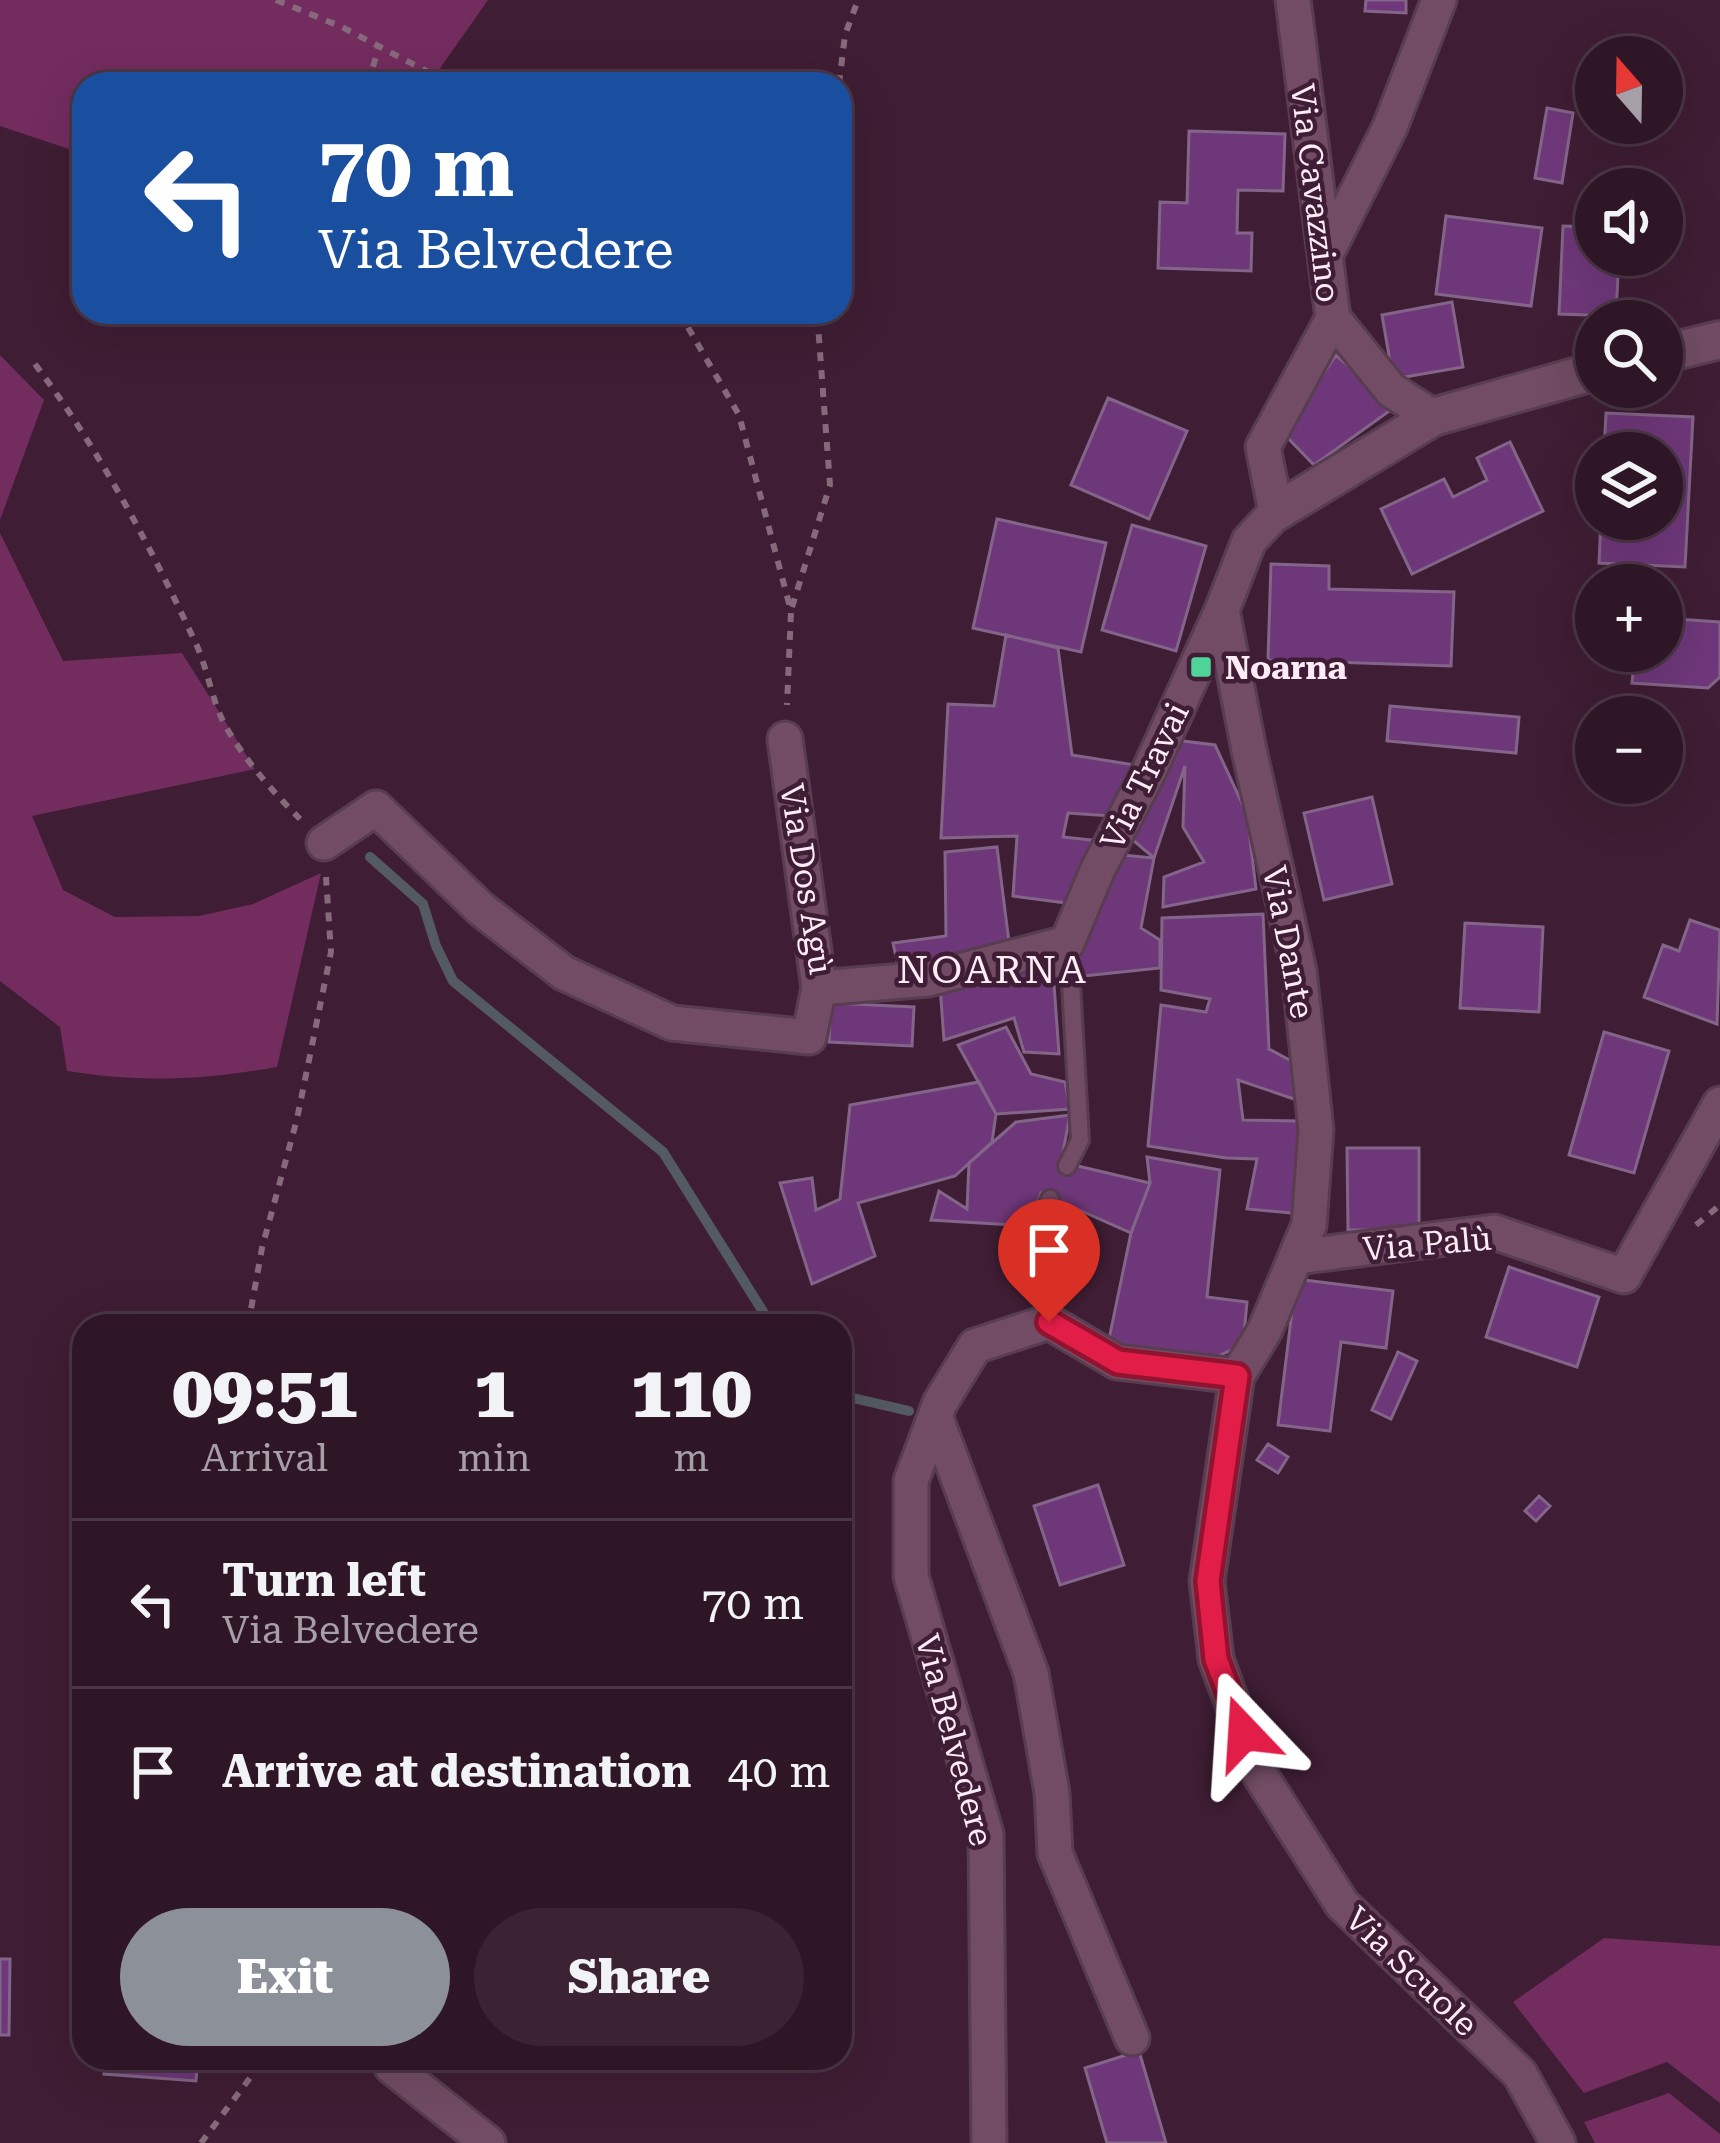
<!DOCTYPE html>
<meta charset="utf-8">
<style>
body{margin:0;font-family:"Roboto Serif",serif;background:#3b2333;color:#f1f3f6;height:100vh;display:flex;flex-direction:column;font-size:45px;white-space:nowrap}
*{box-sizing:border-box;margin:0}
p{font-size:39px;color:#a79fa7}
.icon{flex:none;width:66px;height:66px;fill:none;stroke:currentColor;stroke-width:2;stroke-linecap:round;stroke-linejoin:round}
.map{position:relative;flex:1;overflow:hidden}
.panel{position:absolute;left:72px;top:1314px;width:780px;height:756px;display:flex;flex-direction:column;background:#2f1627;border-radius:36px;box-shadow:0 12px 48px #0002,0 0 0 3px #4a3544}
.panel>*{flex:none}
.banner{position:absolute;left:72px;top:72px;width:780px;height:252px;border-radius:36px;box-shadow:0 12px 48px #0002,0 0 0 3px #4a3544;background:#1a4fa0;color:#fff;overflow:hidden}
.needle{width:78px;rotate:340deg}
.buttons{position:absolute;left:1575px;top:36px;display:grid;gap:24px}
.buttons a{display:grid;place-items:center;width:108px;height:108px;border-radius:50%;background:#2f1627;box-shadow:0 12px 48px #0002,0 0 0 3px #4a3544;font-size:60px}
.pin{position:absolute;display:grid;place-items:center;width:102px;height:102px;color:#fff;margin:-123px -51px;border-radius:50% 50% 50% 0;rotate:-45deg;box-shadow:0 0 12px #0007}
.pin .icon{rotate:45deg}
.me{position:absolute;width:132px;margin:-66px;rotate:340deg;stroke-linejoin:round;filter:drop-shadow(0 0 9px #0008)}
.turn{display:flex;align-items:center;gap:42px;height:252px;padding:0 48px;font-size:54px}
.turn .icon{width:156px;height:156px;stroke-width:2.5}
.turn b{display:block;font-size:84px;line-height:102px}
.eta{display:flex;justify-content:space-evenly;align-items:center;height:204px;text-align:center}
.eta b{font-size:72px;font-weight:800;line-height:84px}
.action{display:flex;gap:24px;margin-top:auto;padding:24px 48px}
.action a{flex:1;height:138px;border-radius:72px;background:#8c9099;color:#fff;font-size:48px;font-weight:800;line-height:138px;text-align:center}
.action a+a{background:#3b2333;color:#f1f3f6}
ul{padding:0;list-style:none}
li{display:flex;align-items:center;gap:36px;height:168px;padding:0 48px;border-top:3px solid #4a3544}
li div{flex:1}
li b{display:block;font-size:45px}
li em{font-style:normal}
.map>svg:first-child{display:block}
.green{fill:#722c5e}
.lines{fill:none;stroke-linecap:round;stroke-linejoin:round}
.stream{stroke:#545a61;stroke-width:10}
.building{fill:#6e3779;stroke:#826588;stroke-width:3}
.service-casing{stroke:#583d50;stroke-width:22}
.minor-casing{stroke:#583d50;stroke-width:39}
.tertiary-casing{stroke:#583d50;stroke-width:42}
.path{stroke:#866a7c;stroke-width:6;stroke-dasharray:9 9;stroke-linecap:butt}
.service{stroke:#714c64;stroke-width:16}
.minor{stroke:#714c64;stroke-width:33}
.tertiary{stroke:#714c64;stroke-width:36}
.route-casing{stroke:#92132f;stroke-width:30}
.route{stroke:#e11d48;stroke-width:21}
.poi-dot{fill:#50d398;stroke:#3f1d34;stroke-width:4.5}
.labels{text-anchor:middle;stroke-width:9;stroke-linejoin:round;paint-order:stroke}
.street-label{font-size:33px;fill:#fdebf6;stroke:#3f1d34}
.poi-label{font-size:33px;font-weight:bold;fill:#fdebf6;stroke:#3f1d34;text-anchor:start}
.quarter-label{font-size:39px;letter-spacing:3px;fill:#fdebf6;stroke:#3f1d34}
</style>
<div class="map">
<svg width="1720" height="2143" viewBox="0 0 1720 2143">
<rect width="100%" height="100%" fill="#3f1d34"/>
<!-- green -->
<path class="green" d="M0,0H488L429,84H84V154L0,126Z
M0,355L44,400L0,520Z
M0,533L63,661L182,653L255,769L32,816L63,890L115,917L199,916L253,904L321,873L277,1067C202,1080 143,1083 67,1071L60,1027L0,981Z
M1604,1938L1720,1946V2103L1667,2062L1584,2093L1513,2002Z
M1669,2093L1720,2134V2143H1595L1584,2122Z"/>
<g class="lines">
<!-- stream -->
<path class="stream" d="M370,857L423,904L436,946L453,981L663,1152L772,1326
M840,1395L909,1411"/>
</g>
<!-- building -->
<path class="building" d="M1366,0H1406V13L1365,11Z
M1547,108L1573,113L1562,183L1535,178Z
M1189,131L1285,134L1283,191L1238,190L1237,233H1252L1251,271L1158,268L1160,202L1187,203Z
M1446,216L1542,228L1531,306L1436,294Z
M1563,226L1596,227V255H1619L1616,316L1559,314Z
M1452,302L1463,367L1393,379L1382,315Z
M1336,355L1395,407L1314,465L1283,433Z
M1108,398L1187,431L1149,519L1071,485Z
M1606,413L1693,417L1685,567L1599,563L1601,519H1662V453H1604Z
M1510,442L1543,511L1412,574L1381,509L1444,479L1453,497L1487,480L1477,458Z
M997,519L1106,543L1081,652L973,628Z
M1132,525L1206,546L1176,651L1102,630Z
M1271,564L1329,566V589L1454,592L1451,666L1268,660Z
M1662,618L1720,622V677L1708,688L1632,683L1635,651H1662Z
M1006,635L1058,648L1072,755L1141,766L1111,816L1068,813L1063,837L1092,840L1074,904L1013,896L1017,836L941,838L948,704L994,706Z
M1390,706L1519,717L1516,753L1387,741Z
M1175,740L1215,745L1247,814L1256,889L1163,907L1164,877L1204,862L1183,827L1185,766L1154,858L1127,835Z
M1372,797L1392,884L1324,900L1304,813Z
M997,847L1010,950L899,971L893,943L946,936L945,852Z
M1112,854L1154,858L1141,928L1160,940V968L1074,977L1084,924Z
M1263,914L1269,1049L1293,1062L1297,1100L1238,1080L1243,1120L1300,1121L1303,1214L1247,1209L1257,1159L1226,1158L1148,1146L1161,1005L1206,1012L1210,999L1161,990L1162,918Z
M1690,920L1720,930L1717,1024L1644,997L1663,945L1679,951Z
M1465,923L1543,927L1539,1012L1460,1008Z
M1052,956L1059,1054L1024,1052L1014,1018L944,1040L940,986Z
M831,1003L914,1007L912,1046L829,1042Z
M1006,1027L1031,1074L1065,1082L1070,1109L996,1114L958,1045Z
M1604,1032L1669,1051L1634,1173L1569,1155Z
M979,1082L996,1114L992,1142L955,1176L858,1203L875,1256L812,1284L780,1183L812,1178L816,1210L840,1199L850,1105Z
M1070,1115L1061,1162L1150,1183L1131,1233L1041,1193L1029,1226L931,1220L939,1191L967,1209L969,1163L1016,1122Z
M1347,1148H1419V1230H1348Z
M1147,1157L1220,1170L1207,1297L1247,1302L1243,1345L1211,1359L1108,1344L1131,1233L1150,1183Z
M1509,1267L1599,1297L1577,1367L1486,1337Z
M1296,1279L1393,1291L1386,1348L1341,1342L1330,1431L1278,1425Z
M1398,1352L1417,1361L1391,1419L1372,1410Z
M1268,1444L1288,1457L1278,1473L1257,1460Z
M1098,1485L1124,1565L1060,1585L1034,1506Z
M1539,1496L1550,1506L1536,1521L1525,1511Z
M0,1959H10L9,2035H0Z
M1139,2051L1166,2143H1107L1085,2068Z
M106,2058H198L196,2081L104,2074Z"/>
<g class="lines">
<!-- service casing -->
<g class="service-casing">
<path id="service" d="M1047,948L1071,984L1080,1140L1067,1166
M1049,1322C1037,1277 1028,1244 1050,1199"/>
</g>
<!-- minor casing -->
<g class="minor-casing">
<path id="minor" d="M1293,0L1333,318L1263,447L1276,512L1249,541L1222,610L1249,750L1299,971L1316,1130L1309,1225L1265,1330L1237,1376L1207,1581L1216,1659L1257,1770L1342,1904L1520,2074L1558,2143
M1327,252L1390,127L1439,0
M1333,318L1391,390L1433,417
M785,739L819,988L928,979L1067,943L1097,871L1148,773L1222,610
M324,843L376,808L481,909L564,973L672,1023L809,1037L819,988
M1296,1257L1494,1232L1624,1276L1720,1104
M935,1416L1031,1673L1052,1793L1055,1853L1132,2038
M390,2058L392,2067L488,2143
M989,2143L986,1834L911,1576V1481L940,1403L975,1346L1049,1322L1117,1362L1237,1376"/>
</g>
<!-- tertiary casing -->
<g class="tertiary-casing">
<path id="tertiary" d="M1662,354L1720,340
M1276,512L1433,417L1596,371"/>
</g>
<!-- path -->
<path class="path" d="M276,0L342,27L451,84
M368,84L379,46
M839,84L845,35L858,0
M679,312L739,415L791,611L787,705
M35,364C99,449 152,549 197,646C208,671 212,701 225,725C243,758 273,792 300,819
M792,607L830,485L817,312
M1696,1225L1720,1205
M248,1326L262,1248L297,1119L331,952L326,877
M201,2143L265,2058"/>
<!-- service -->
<use href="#service" class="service"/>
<!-- minor -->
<use href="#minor" class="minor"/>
<!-- tertiary -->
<use href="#tertiary" class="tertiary"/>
</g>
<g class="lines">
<!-- route casing -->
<g class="route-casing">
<path id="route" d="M1049,1322L1118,1362L1237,1376L1208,1581L1216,1659L1244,1733"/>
</g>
<!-- route -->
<use href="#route" class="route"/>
</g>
<!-- markers -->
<rect class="poi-dot" x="1189" y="655" width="24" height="24" rx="6"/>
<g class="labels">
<!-- street labels -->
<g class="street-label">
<text transform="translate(1316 193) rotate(83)" y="12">Via Cavazzino</text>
<text transform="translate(1144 776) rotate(-64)" y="12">Via Travai</text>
<text transform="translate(807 879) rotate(81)" y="12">Via Dos Agù</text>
<text transform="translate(1289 942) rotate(79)" y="12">Via Dante</text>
<text transform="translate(1427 1243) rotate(-5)" y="12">Via Palù</text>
<text transform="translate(955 1740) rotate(75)" y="12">Via Belvedere</text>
<text transform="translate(1412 1971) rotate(44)" y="12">Via Scuole</text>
</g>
<!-- poi labels -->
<g class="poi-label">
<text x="1225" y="679">Noarna</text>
</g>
<!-- quarter labels -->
<g class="quarter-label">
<text x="993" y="983">NOARNA</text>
</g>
</g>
</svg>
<div class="buttons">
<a><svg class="needle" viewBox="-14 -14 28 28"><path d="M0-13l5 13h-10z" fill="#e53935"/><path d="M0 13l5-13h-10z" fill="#a79fa7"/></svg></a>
<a><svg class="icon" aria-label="sound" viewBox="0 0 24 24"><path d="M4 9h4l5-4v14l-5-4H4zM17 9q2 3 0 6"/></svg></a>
<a><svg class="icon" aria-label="search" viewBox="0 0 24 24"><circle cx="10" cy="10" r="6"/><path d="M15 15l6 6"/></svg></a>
<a><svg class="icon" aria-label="layers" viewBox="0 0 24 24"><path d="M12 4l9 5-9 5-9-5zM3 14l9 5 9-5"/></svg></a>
<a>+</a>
<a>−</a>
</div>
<div class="pin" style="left:1049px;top:1322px;background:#d93025"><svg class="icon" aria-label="arrive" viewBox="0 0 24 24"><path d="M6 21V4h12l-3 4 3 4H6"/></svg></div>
<svg class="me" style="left:1244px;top:1733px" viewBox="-20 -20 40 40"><path d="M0-17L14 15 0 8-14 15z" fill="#e11d48" stroke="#fff" stroke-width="4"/></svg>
<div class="banner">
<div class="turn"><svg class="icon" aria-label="left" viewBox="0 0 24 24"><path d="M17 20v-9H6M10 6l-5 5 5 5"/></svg><div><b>70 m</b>Via Belvedere</div></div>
</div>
<section class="panel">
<div class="eta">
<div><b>09:51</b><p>Arrival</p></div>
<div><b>1</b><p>min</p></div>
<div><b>110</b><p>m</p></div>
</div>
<ul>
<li><svg class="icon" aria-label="left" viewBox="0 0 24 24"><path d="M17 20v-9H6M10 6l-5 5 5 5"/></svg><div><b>Turn left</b><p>Via Belvedere</p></div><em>70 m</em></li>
<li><svg class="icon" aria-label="arrive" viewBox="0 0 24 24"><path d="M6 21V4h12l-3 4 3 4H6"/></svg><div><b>Arrive at destination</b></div><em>40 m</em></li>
</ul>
<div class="action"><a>Exit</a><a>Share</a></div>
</section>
</div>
